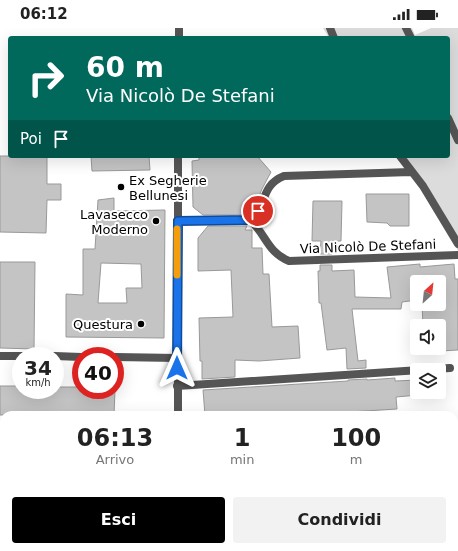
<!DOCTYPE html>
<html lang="it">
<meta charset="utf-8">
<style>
body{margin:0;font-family:"DejaVu Sans",sans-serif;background:#f2f2f2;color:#222;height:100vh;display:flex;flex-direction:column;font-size:15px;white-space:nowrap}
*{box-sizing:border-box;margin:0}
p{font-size:13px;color:#767676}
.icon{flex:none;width:22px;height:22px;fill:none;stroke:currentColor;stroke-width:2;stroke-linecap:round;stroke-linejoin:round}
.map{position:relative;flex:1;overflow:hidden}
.drawer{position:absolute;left:0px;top:383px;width:458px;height:140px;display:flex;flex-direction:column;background:#fff;border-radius:12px 12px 0 0;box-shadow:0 4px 16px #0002}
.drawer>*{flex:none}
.banner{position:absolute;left:8px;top:8px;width:442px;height:122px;border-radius:4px;box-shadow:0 4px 16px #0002;background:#00695c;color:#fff;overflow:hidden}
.needle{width:26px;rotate:27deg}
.buttons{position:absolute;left:410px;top:247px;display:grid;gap:8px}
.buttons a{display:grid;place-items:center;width:36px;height:36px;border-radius:4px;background:#fff;box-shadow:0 4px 16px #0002;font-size:20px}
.speed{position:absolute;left:12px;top:319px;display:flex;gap:8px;font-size:20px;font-weight:700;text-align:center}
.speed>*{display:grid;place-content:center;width:52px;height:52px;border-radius:50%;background:#fff;box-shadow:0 4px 16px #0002;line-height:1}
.speed small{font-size:10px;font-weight:400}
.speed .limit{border:6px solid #d22;background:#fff;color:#111}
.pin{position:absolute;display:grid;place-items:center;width:34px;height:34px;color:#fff;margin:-17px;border:2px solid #fff;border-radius:50%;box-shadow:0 1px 4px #0007}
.me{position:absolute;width:44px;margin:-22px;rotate:0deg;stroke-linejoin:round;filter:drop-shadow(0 0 3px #0008)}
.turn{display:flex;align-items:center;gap:14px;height:84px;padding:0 12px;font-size:18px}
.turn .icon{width:52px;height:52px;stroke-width:2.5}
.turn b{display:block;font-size:28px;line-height:34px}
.then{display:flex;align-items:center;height:38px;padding:0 12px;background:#0003;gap:8px;font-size:15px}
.eta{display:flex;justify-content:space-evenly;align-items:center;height:68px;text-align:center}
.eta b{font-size:24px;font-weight:800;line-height:28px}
.primary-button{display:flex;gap:8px;margin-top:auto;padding:8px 12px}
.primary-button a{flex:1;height:46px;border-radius:4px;background:#000;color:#fff;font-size:16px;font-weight:800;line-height:46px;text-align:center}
.primary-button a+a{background:#f2f2f2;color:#222}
.status{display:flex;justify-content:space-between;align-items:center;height:28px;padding:0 20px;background:#fff;direction:ltr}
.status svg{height:11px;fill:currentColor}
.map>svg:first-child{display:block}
.green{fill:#dcdcdc}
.building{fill:#c4c4c4;stroke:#999;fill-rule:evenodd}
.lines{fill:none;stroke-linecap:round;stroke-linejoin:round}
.service{stroke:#555;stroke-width:8}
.minor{stroke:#555;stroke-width:8}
.tertiary{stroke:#555;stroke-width:8}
.route-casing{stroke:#114b97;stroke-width:10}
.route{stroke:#1a73e8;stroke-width:7}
.slow{stroke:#f59e0b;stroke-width:7}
.poi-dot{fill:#000;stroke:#fff;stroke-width:1.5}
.labels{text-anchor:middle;stroke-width:4;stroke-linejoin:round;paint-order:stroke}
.poi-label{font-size:13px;fill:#000;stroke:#fff;text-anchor:end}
.street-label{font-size:13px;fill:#000;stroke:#fff}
</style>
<div class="status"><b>06:12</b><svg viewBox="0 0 49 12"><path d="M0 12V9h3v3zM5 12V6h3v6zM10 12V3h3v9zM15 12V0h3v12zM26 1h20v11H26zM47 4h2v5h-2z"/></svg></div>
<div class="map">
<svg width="458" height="523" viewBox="0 0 458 523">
<rect width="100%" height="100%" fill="#fff"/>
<!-- green -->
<path class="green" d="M323,0H412L415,7L431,0H458V223L442,182L402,128H448V10H329Z"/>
<!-- building -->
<path class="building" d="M0,128H47V156H61V172H47L46,205L0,204Z
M91,128H149L150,142L92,143Z
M199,128H257L271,144L262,161L255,178L248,187H203L193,179L192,133L199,132Z
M366,166H409V198H390L387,195L367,194Z
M114,170V183L165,182L164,310L66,309V266L83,267V221H95L98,172ZM101,235L141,236L142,260H126L127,275H98Z
M313,173H342L341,213H332V226H320L321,213H312Z
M208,198H247L245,202H252V220H262L263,246H269L272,299L298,298L300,330L259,333L235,332V349L202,351V333H200L199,290L233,289L231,242L198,243V210Z
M0,234H35L34,321L0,320Z
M420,236V239L454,236L455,251H458V322L424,324V320H439V298H423L422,276H439V254H417V272L402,274L401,281H352L358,333L366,332V340L347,341L346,320L327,322L321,275H319L318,243H320V237H332V243L354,242L355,269L391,270L387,239Z
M395,350V353L417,352L418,364V367L396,369L397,381L301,387H205L203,362L348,353V352L367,351V352Z
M0,358H21V362H55V359H81V362H115L114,387H0Z"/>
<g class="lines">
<!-- service -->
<path class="service" d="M177,358L450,340"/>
<!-- minor -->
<path class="minor" d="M330,0L334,10
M406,0L411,10
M448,90L458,112
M400,128L423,158L458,216
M250,192C266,206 267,224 289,233L458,227
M177,193L250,192C268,179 259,158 284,148L411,144
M0,328H24
M55,328L81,329
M115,329L177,330"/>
<!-- tertiary -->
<path class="tertiary" d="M179,10V0
M178,128V387
M179,519V523"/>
</g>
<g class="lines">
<!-- route casing -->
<g class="route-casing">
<path id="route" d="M177,340L178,193L250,192L255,189L258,183"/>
</g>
<!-- route -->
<use href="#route" class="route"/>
<!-- slow -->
<path class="slow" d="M177,247V201"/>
</g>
<!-- markers -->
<g class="poi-dot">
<circle cx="121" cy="159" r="4"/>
<circle cx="156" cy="193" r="4"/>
<circle cx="141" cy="296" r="4"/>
</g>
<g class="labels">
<!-- poi labels -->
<g class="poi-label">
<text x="129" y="157" text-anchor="start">Ex Segherie<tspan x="129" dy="15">Bellunesi</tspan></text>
<text x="148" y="191">Lavasecco<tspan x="148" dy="15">Moderno</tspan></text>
<text x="133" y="301">Questura</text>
</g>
<!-- street labels -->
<g class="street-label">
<text transform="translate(368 218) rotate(-2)" y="5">Via Nicolò De Stefani</text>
</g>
</g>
</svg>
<div class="buttons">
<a><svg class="needle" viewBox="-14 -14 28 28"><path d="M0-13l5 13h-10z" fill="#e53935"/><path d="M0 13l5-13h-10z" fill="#767676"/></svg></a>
<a><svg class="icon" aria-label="sound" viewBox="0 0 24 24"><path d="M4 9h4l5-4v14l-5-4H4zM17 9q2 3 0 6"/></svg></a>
<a><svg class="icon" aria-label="layers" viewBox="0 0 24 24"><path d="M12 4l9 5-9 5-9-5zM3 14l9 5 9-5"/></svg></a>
</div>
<div class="speed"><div>34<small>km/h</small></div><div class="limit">40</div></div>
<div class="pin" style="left:258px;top:183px;background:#d93025"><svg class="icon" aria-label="arrive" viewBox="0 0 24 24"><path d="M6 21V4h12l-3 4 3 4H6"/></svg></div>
<svg class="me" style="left:177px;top:340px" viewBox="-20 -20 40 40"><path d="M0-17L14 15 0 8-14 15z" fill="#1a73e8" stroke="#fff" stroke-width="4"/></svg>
<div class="banner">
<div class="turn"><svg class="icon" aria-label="right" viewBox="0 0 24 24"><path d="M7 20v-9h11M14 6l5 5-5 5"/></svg><div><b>60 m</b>Via Nicolò De Stefani</div></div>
<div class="then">Poi<svg class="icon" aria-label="arrive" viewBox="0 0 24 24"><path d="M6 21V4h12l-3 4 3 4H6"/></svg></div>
</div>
<section class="drawer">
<div class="eta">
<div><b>06:13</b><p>Arrivo</p></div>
<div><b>1</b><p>min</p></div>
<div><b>100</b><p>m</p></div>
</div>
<div class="primary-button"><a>Esci</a><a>Condividi</a></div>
</section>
</div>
